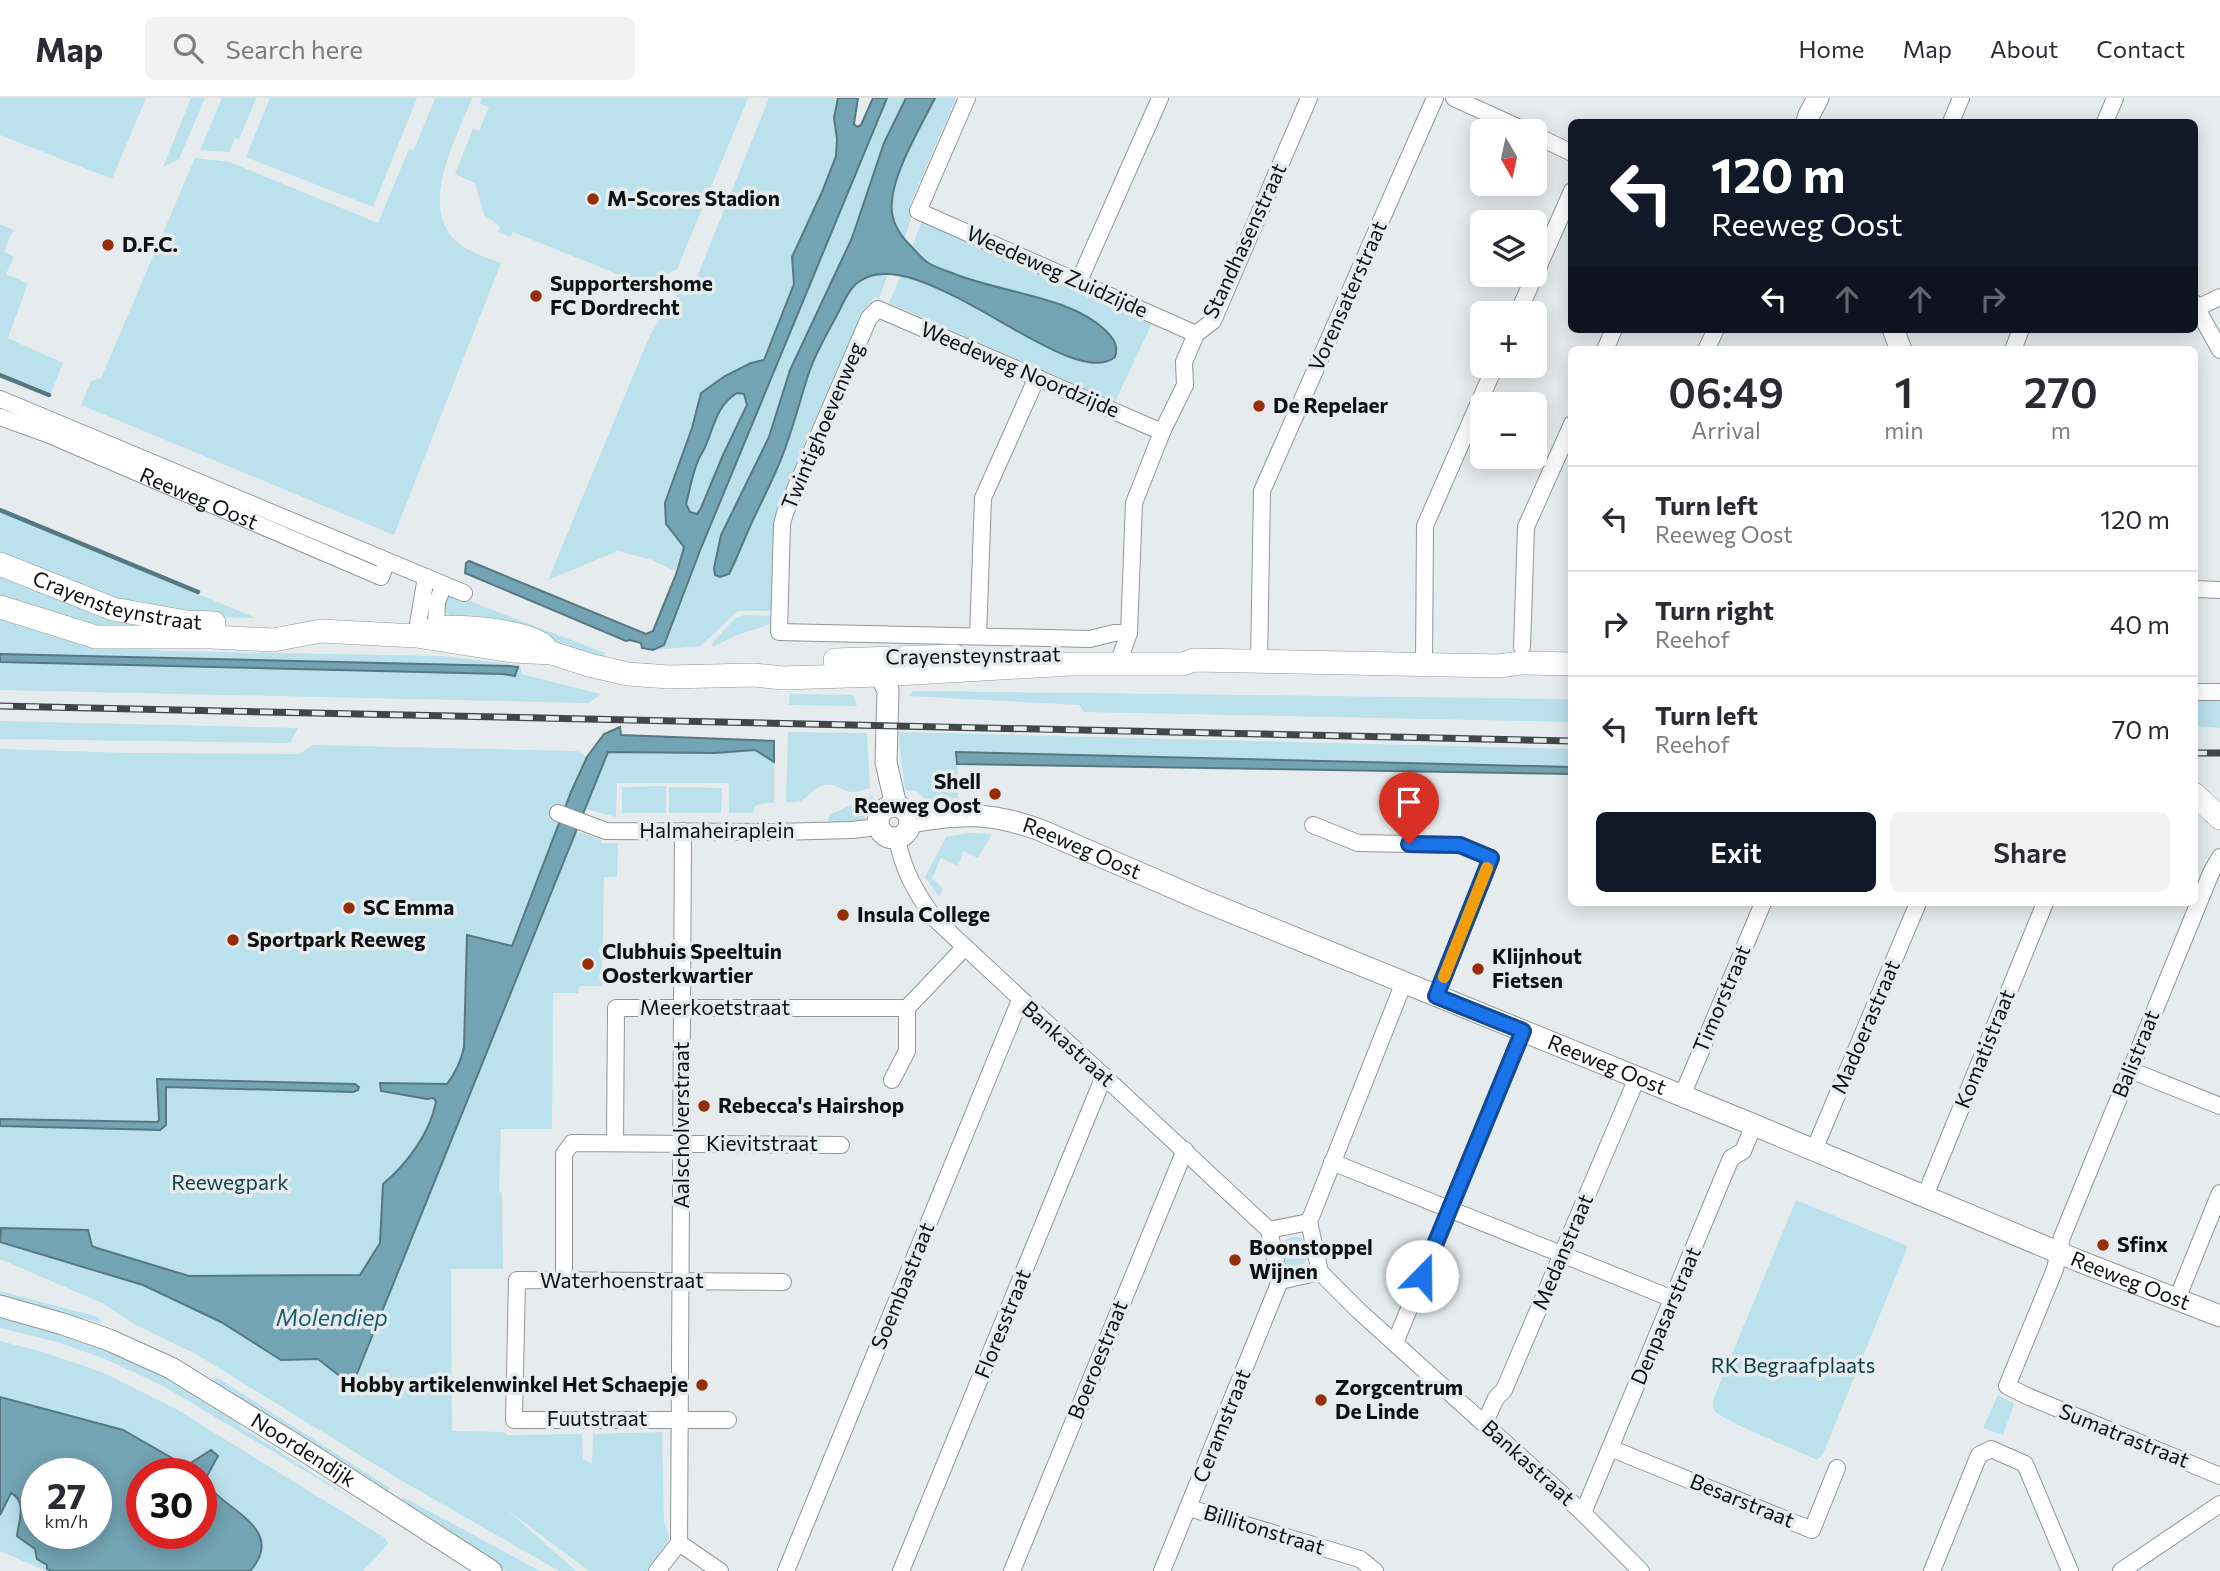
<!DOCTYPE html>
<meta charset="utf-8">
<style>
body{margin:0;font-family:Commissioner,sans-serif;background:#f2f2f3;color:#2b2b33;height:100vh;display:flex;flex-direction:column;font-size:26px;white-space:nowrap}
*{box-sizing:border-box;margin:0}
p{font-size:23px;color:#7c7c81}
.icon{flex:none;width:38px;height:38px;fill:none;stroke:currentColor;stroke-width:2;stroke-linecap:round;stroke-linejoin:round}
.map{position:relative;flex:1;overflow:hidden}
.drawer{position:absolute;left:1568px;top:248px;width:630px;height:560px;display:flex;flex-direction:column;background:#fff;border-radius:10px;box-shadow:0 4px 18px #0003}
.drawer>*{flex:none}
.banner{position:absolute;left:1568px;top:21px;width:630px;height:214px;border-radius:10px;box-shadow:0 4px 18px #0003;background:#111827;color:#fff;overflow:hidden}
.needle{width:46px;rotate:171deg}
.buttons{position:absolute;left:1470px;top:21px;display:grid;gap:14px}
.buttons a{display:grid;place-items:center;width:77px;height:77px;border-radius:10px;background:#fff;box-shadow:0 4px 18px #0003;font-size:35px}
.speed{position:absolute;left:21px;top:1360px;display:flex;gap:14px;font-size:35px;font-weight:700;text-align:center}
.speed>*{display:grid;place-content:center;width:91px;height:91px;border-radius:50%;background:#fff;box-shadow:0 4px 18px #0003;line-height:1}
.speed small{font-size:18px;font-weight:400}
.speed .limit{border:10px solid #d22;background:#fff;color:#111}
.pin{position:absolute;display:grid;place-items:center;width:60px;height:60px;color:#fff;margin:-72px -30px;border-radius:50% 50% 50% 0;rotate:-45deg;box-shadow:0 0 7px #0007}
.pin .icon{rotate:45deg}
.me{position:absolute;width:77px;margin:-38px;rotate:22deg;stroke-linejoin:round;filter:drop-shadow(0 0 5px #0008)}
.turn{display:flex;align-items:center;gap:24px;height:147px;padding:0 28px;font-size:32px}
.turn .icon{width:91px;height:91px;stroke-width:2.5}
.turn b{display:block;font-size:49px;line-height:60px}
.lanes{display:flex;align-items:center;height:66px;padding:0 28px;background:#0003;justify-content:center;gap:35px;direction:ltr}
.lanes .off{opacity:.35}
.eta{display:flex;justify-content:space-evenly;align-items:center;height:119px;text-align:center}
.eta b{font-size:42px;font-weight:600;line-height:49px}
.cta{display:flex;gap:14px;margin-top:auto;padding:14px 28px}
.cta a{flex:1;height:80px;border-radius:10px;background:#111827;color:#fff;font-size:28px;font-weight:600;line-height:80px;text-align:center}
.cta a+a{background:#f2f2f3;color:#2b2b33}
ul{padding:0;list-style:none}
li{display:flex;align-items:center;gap:21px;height:105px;padding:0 28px;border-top:2px solid #e1e1e2}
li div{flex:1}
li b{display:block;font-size:26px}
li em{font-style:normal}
header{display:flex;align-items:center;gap:42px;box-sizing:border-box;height:98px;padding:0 35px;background:#fff;border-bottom:2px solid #e1e1e2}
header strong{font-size:33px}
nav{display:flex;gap:38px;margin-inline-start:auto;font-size:24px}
.search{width:490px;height:63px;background:#f2f2f3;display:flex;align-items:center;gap:18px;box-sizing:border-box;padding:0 24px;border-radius:10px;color:#7c7c81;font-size:26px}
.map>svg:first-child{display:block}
.green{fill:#bbe1ec}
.water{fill:#73a4b3;stroke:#557882;stroke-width:2;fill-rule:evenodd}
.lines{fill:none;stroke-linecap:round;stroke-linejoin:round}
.stream{stroke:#557882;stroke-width:4.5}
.minor-casing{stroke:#919698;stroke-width:18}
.tertiary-casing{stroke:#919698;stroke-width:23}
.secondary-casing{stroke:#919698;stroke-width:24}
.minor{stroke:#fff;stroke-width:16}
.tertiary{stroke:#fff;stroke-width:21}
.secondary{stroke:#fff;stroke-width:23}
.rail-casing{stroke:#434648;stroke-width:7}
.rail{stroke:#e6ecee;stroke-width:4.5;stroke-dasharray:13;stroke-linecap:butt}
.route-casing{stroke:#114b97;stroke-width:18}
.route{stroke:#1a73e8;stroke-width:12}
.slow{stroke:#f59e0b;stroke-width:12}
.poi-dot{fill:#962f07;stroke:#e6ecee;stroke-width:2.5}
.labels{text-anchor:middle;stroke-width:7;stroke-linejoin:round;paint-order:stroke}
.poi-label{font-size:21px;font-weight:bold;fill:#0e1011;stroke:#e6ecee;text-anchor:start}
.street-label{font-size:21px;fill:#0e1011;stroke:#e6ecee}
.park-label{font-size:21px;fill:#113e4a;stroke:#e6ecee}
.water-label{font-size:23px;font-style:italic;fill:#1a5c6c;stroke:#e6ecee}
</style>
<header>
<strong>Map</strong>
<div class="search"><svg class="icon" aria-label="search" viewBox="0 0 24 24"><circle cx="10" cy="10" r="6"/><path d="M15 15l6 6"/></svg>Search here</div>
<nav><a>Home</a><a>Map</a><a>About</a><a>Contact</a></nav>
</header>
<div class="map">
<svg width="2220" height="1473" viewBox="0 0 2220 1473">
<rect width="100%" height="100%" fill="#e6ecee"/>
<!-- green -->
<path class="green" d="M0,0H146L112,81L0,37Z
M191,0H205L179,61L163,69Z
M222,0H256L239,42L235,40L229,54L200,52Z
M270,0H417L373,109L246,59Z
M435,0H472C456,42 415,113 461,147C472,155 488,160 501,165L394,437L81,307L91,283L101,280L195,60L230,64L378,125L409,51L414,52Z
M482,0H748L677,171L650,184H637L513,134L510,139L498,134L500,128L484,117L475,85L455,76L473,31L479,33L489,9L480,6Z
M769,0H838L834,20L837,41L836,58L822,94L792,159L794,186L764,262L751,265L701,295L692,330L665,405L666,426L684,449L677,474L652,462L618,453L548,482L650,237L674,198L695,184Z
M887,0H906L884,45L852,140L790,272L769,339L721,437L714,470L727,478L730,476L743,448L812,267L828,234L853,189L866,180L877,177L887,178L879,201L876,199L873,201L779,412L772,459L773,513H737L701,548L653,552L664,547L701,450Z
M935,0H956L911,104L910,110L913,116L904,141C899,133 894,125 892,116C886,84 921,30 935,0Z
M923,120L1154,221L1115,304L889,205L901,177L944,193L1024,238L1086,218C1071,211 1056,205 1041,200C997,187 944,185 912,149Z
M0,126L13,132L4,153L14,159L6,176L28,185L8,240L63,265L51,295L0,274Z
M737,295L744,296L747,307L723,357L701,410L697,416L690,414L686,407C690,392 692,376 698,363C700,357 704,353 706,348C714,328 717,307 737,295Z
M0,413L256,520C210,520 161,517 116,502C77,489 39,471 0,455Z
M0,479L109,520L164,528L105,532L0,499Z
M451,496L605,555L604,560L571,550L522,531L451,518L444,513L445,500Z
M744,517L773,518L771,524L766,528L737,537L713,549L712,546L734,521Z
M0,518L105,547L166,553L441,558L520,567L522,576L601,596L589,605L0,592V564L503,576L514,578L517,569L0,556Z
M913,593L1571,601L1572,624L1084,614L1079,607L909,598Z
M790,596L853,597L857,608L789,607Z
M2195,601H2220V630L2195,628Z
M0,623L298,630L290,645L0,641Z
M788,634L867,635L870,690C865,691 858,694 853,694C843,694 836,685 826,687C806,690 810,708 786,704Z
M898,634L1571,651V669L957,654L958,700L926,702L917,693L905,692Z
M313,647L577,653L587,659L566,706L512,848L467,837L464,949L461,965L448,986L445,998L409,1060L384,1145L362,1179L177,1181L0,1133V651L130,655L299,656Z
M755,652L774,664V704L756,707L753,715H729V685H617L616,719L586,711L608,653L740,654Z
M666,688V715H622V689Z
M669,689L722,690L721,715H669Z
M874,697L869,716L861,724L828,727V720L831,716Z
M579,734L601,742V745H618L617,779H604L602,888H579L578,895H553L552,1031H501L499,1094L502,1095L503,1171H451L452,1333L503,1334L507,1337L582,1336L583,1361L592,1366L593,1336L662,1334L664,1424L670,1440L647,1473H589L506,1411L576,1473H559L397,1380L196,1256L136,1227L102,1205L0,1161V1144L143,1187L221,1224L281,1262L318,1261L346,1282L353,1281L356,1278L575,735Z
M969,735L992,736L978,760L963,753L958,768L941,760L932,780L943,791L939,799L925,779L946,739Z
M1796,1102L1908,1148L1823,1356L1817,1362C1801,1354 1721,1322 1715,1313C1711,1309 1714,1302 1715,1297Z
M1279 1154a15 15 0 1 1 30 0a15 15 0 1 1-30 0Z
M0,1193L98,1219L103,1225L0,1202Z
M0,1218C55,1232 108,1249 159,1274C187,1287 213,1306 239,1321L240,1328L367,1410L165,1289L110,1263L58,1244L0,1230Z
M0,1243L43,1254L104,1275L176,1311L385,1440L388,1446L363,1473H250L258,1460L261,1450L250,1423L208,1387L207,1378L217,1358L211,1352L187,1368L123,1332L0,1299Z
M216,1279L390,1390L386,1394L211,1286Z
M1998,1297L2014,1306L2003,1337L1983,1330Z
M11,1394C27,1404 19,1422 17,1438L36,1451L47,1467V1471L52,1473H46L0,1453V1417Z
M403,1399L540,1473H505L397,1404Z"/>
<!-- water -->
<path class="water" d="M838,0H858L854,26L857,29L861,27L873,0H887L701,450L664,547L653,552L642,550L641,545L630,542L626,543L465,475L466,465L469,463L646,536L653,533L677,474L684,449L666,426L665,405L692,330L701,295L725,278L751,265L764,262L794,186L792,159L822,94L836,58L837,41L834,20ZM737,295L744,296L747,307L723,357L701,410L697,416L690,414L686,406C690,392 692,376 698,363C700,357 704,353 706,347C714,328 717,307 737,295Z
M906,0H935C921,28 894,73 892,103C890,119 897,134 909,146C915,152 920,159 927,164C934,169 944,172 952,175C997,194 1070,198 1105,232C1113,240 1119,247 1115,259C1068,298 909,129 853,189C846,197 842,208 837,217C828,234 818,251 811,269C802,294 796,320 787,345C777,376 761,403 748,433C742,447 736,462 729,476L720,479L715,477L714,470L721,437L769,339L790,272L852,140L884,45Z
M0,556L509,568L518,569L515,578L503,576L0,564Z
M620,629L621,637L774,643V664L755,652L715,655L608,654L356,1278L353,1281L346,1283L318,1261L281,1262L221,1224L143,1187L0,1144L1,1130L88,1132L92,1148L97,1150L189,1178L360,1177L380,1145L383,1086C407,1066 430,1035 436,1004L434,1000L427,1001L381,993L380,985L447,986C456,974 461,964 464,949L467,837L512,848L571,694L587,659L604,636Z
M956,654L1571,669L1572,676L957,666Z
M157,981L355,986L359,989L358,992L353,994L166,989V1027L160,1032L0,1028V1021L157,1024L159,1022Z
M0,1299L123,1332L186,1368L211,1352L218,1358L207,1378L208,1387C226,1413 287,1431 250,1473H52L47,1471V1467L37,1461L35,1451L17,1438C19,1422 27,1403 11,1395L0,1417ZM37,1376H96V1435H37ZM142,1376H201V1435H142Z"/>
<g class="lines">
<!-- stream -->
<path class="stream" d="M0,277L49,297
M0,412L198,494"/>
<!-- minor casing -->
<g class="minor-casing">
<g id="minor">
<path d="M967,0L918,113L1196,236"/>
<path d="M1454,0L1526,33"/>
<path d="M1951,24L1961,0"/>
<path d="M2105,24L2115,0"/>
<path d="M1535,37L1572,55"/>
<path d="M1079,183L1160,0"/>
<path d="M2194,205L2220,252"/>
<path d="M2197,210L2220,199"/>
<path d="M1518,215L1572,93"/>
<path d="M1605,252L1614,231"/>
<path d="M1706,252L1716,231"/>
<path d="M2013,252L2021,231"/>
<path d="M0,301L464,495"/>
<path id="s1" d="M0,319L47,336L381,479L387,463"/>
<path d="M2194,491L2220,492"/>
<path d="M436,530L437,504L444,487"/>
<path d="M1129,535H1114L1090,541L779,534L782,426L785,415L869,220L878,211L1162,334"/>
<path d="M416,538L426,479"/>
<path d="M978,538L983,400L1037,279"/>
<path d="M1522,549L1526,429L1572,326"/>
<path d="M1259,564L1262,393L1435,0"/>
<path d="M1121,565V557L1129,535L1134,405L1162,334L1185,287L1184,264L1196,236L1213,223L1309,0"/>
<path d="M1424,566L1425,428L1495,268"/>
<path d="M2194,594H2220"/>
<path d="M558,715L606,733L777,734L852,732L878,729"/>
<path d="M1313,727L1358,745L1460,747L1491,760L1436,898"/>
<path d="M897,740C903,773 916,795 935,821L1269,1132"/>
<path d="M2220,759L2211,775L2062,1139L2055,1171L2007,1288L2027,1298L2220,1378"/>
<path d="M2130,972L2220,1008"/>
<path d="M892,982L907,953V910L964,850"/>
<path d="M1682,998L1763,805"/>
<path d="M615,1045L616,910H907"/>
<path d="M1814,1052L1918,805"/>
<path d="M1332,1064L1673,1201"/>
<path d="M1925,1098L2045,805"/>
<path d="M1309,1124L1404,884"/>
<path d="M1309,1124L1320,1174"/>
<path d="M1269,1132L1280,1183"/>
<path d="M1269,1132L1309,1124"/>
<path d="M1320,1174L1359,1213L1583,1415L1641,1473"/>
<path d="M564,1183V1056L572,1045L841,1047"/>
<path d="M1280,1183L1320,1174"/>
<path d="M2177,1201L2220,1095"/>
<path d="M1395,1245L1523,933"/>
<path d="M728,1322H514L517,1182L783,1184"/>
<path d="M1485,1324L1496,1300L1504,1292L1637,980"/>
<path d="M1610,1350L1812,1432L1837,1370"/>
<path d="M1189,1410L1360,1461L1375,1473"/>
<path d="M1583,1415L1731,1060L1743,1053L1754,1027"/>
<path d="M679,1445L720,1473"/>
<path d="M657,1473L679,1445L683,733"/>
<path d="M786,1473L1020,902"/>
<path d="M901,1473L1104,978"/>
<path d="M1012,1473L1185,1052"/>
<path d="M1162,1473L1280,1183"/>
<path d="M1932,1473L1979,1357L1991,1351L2025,1366L2070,1473"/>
<path d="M2121,1473L2220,1406"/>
</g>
</g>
<!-- tertiary casing -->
<g class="tertiary-casing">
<g id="tertiary">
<path d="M1807,24L1809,17L1818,0"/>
<path d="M1893,231L1901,252"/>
<path d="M879,562L880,577L888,592L886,664L896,708"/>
<circle cx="894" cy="724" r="16"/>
<path id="s2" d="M910,724C962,715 990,714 1040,732L1204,803L1754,1027L2079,1163L2220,1218"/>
<path id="s3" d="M0,1208L63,1226L109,1242L171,1270L302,1351L491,1473"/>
</g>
</g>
<!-- secondary casing -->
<g class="secondary-casing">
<g id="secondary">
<path id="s4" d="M0,466L113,511L186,524L214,525"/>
<path d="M0,509L96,539H212L273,542L321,533L416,538L513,553L552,555L589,567L628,576L669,579L754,577L783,580L880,577L1072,566H1183L1194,562L1499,568L1521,565L1572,566"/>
<path d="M432,532C454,525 527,533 544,548"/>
<path d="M835,562L955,558"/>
<path d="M2194,696L2220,720"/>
</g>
</g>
<!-- minor -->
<use href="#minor" class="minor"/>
<!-- tertiary -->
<use href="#tertiary" class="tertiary"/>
<!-- secondary -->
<use href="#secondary" class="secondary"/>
<!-- rail casing -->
<g class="rail-casing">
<path id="rail" d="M0,608L1572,643
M2194,655H2220"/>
</g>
<!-- rail -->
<use href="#rail" class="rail"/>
</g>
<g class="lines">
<!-- route casing -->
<g class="route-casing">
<path id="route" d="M1409,746L1460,747L1491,760L1436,898L1523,933L1422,1178"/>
</g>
<!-- route -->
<use href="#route" class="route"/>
<!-- slow -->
<path class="slow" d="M1444,879L1487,770"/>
</g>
<!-- markers -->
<g class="poi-dot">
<circle cx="593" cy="101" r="7"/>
<circle cx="108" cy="147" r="7"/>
<circle cx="536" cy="198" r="7"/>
<circle cx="1259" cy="308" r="7"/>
<circle cx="995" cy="696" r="7"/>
<circle cx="349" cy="810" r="7"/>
<circle cx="843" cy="817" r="7"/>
<circle cx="233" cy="842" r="7"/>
<circle cx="588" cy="866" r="7"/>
<circle cx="1478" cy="871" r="7"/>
<circle cx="704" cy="1008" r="7"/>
<circle cx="2103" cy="1147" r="7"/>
<circle cx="1235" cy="1162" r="7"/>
<circle cx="702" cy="1287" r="7"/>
<circle cx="1321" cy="1302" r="7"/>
</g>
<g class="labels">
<!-- poi labels -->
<g class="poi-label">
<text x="607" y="108">M-Scores Stadion</text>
<text x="122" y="154">D.F.C.</text>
<text x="550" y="193">Supportershome<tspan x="550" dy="24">FC Dordrecht</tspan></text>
<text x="1273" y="315">De Repelaer</text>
<text x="981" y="691" text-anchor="end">Shell<tspan x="981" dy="24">Reeweg Oost</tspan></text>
<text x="363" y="817">SC Emma</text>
<text x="857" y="824">Insula College</text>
<text x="247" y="849">Sportpark Reeweg</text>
<text x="602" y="861">Clubhuis Speeltuin<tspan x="602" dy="24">Oosterkwartier</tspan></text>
<text x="1492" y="866">Klijnhout<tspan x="1492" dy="24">Fietsen</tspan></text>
<text x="718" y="1015">Rebecca's Hairshop</text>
<text x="2117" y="1154">Sfinx</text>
<text x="1249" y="1157">Boonstoppel<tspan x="1249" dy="24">Wijnen</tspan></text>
<text x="688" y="1294" text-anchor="end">Hobby artikelenwinkel Het Schaepje</text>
<text x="1335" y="1297">Zorgcentrum<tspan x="1335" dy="24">De Linde</tspan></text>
</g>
<!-- street labels -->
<g class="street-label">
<text transform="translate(1245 143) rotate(-65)" y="7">Standhasenstraat</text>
<text transform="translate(1057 174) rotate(24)" y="7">Weedeweg Zuidzijde</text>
<text transform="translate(1348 198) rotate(-66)" y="7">Vorensaterstraat</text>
<text transform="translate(1020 272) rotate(23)" y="7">Weedeweg Noordzijde</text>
<text transform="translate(823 328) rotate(-67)" y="7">Twintighoevenweg</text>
<text dy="7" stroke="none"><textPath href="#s1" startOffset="215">Reeweg Oost</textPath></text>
<text dy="7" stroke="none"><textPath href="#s4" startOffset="124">Crayensteynstraat</textPath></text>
<text transform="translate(973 558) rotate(-1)" y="7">Crayensteynstraat</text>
<text x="717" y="740">Halmaheiraplein</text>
<text dy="7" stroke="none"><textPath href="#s2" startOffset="178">Reeweg Oost</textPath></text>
<text transform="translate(1722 901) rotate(-67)" y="7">Timorstraat</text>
<text x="715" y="917">Meerkoetstraat</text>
<text transform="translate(1866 929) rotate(-67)" y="7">Madoerastraat</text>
<text transform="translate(1068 946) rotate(42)" y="7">Bankastraat</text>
<text transform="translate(1985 951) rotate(-68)" y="7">Komatistraat</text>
<text transform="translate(2136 956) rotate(-68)" y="7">Balistraat</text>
<text dy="7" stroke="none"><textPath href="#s2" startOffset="746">Reeweg Oost</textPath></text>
<text transform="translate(682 1027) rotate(-90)" y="7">Aalscholverstraat</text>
<text x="762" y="1053">Kievitstraat</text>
<text transform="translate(1563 1154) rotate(-67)" y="7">Medanstraat</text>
<text x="622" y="1190">Waterhoenstraat</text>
<text dy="7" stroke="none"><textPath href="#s2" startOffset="1312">Reeweg Oost</textPath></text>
<text transform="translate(903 1188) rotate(-68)" y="7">Soembastraat</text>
<text transform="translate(1666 1218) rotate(-67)" y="7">Denpasarstraat</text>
<text transform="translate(1003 1226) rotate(-68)" y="7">Floresstraat</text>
<text transform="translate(1098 1262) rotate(-68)" y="7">Boeroestraat</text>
<text x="597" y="1328">Fuutstraat</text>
<text transform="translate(1222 1328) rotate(-68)" y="7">Ceramstraat</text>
<text transform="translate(2124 1338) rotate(22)" y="7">Sumatrastraat</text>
<text dy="7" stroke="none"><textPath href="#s3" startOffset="338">Noordendijk</textPath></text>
<text transform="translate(1528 1365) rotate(42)" y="7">Bankastraat</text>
<text transform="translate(1742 1403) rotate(22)" y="7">Besarstraat</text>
<text transform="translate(1264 1432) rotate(17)" y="7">Billitonstraat</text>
</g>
<!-- park labels -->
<g class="park-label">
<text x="230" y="1092">Reewegpark</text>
<text x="1793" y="1275">RK Begraafplaats</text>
</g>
<!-- water labels -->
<g class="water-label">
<text x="332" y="1228">Molendiep</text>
</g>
</g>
</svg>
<div class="buttons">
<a><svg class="needle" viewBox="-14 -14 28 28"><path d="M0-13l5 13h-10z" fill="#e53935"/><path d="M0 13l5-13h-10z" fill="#7c7c81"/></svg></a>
<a><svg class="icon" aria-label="layers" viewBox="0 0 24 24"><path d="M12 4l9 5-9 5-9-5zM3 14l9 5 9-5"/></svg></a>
<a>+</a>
<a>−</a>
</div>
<div class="speed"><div>27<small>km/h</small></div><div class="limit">30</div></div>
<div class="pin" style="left:1409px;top:746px;background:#d93025"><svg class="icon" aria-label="arrive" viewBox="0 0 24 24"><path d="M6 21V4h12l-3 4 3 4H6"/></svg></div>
<svg class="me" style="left:1422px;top:1178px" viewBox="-20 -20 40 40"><circle r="19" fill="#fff"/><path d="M0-13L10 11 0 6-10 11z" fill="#1a73e8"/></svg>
<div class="banner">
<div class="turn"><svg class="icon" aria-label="left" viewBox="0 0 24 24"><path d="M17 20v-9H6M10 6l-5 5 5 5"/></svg><div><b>120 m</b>Reeweg Oost</div></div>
<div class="lanes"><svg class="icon" aria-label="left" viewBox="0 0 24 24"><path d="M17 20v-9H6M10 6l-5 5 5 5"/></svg><svg class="icon off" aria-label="ahead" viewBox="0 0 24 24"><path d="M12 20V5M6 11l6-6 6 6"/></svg><svg class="icon off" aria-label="ahead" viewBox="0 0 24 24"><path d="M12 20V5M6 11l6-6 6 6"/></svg><svg class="icon off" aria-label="right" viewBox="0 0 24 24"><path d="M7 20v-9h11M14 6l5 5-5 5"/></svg></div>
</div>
<section class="drawer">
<div class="eta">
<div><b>06:49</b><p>Arrival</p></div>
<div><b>1</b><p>min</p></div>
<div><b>270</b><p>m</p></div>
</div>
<ul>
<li><svg class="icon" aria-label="left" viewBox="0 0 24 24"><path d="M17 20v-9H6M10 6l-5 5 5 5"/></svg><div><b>Turn left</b><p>Reeweg Oost</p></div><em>120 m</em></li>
<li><svg class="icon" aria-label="right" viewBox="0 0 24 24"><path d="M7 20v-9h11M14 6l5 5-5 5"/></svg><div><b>Turn right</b><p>Reehof</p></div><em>40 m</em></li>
<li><svg class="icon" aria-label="left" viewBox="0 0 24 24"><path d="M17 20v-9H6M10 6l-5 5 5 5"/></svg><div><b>Turn left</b><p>Reehof</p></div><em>70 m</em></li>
</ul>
<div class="cta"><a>Exit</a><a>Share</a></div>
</section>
</div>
